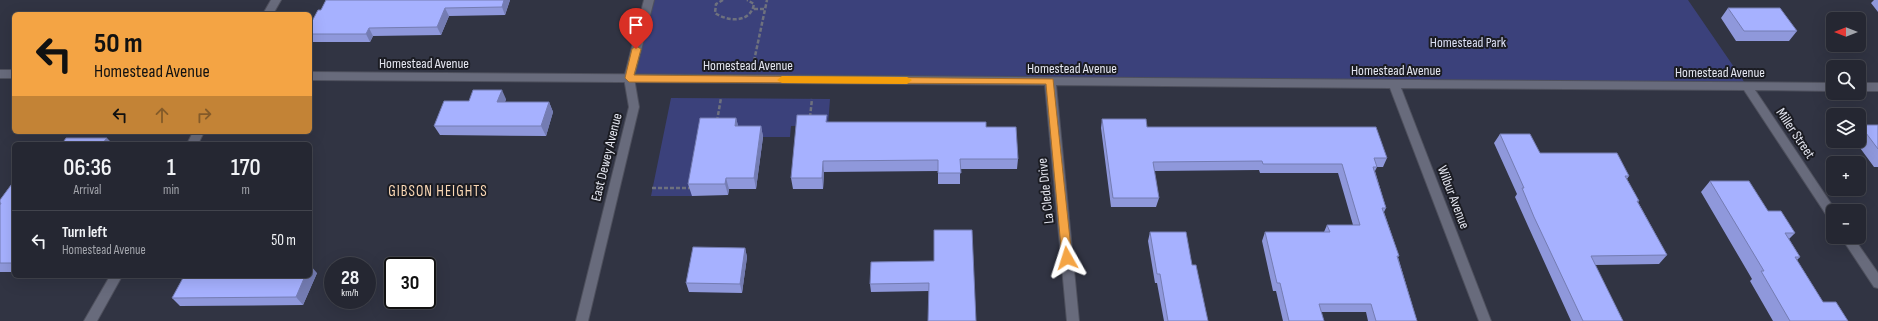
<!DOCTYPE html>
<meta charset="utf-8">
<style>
body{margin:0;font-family:"Sofia Sans Condensed",sans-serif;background:#2d2f3a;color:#f1f3f6;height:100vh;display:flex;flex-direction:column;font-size:15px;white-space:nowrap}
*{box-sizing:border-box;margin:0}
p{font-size:13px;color:#a3a5ac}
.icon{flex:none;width:22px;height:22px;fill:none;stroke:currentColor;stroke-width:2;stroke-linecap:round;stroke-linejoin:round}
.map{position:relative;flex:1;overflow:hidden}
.panel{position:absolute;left:12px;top:142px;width:300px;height:136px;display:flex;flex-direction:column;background:#252732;border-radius:6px;box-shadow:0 4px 16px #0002,0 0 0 1px #42444d}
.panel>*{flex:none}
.hud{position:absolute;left:12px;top:12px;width:300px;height:122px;border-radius:6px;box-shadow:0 4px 16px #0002,0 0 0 1px #42444d;background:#f4a444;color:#111;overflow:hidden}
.needle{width:26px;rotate:270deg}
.controls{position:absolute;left:1826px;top:12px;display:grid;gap:8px}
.controls a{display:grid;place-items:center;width:40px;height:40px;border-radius:6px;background:#252732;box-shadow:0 4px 16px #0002,0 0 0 1px #42444d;font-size:20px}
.speed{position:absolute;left:324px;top:257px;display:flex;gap:8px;font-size:20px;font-weight:700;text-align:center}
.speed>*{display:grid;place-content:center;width:52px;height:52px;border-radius:50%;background:#252732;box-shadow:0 4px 16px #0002,0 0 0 1px #42444d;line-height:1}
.speed small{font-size:10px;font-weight:400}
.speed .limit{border:2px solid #111;border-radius:6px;background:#fff;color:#111}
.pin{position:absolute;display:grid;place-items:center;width:34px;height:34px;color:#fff;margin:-41px -17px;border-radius:50% 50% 50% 0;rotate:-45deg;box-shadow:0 0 4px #0007}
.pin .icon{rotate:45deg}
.me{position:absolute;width:44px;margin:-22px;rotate:354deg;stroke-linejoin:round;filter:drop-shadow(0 0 3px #0008)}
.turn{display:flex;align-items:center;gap:14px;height:84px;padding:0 16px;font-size:18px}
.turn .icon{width:52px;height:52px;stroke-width:2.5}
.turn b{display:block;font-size:28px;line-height:34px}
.lanes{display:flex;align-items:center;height:38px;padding:0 16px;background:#0003;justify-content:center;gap:20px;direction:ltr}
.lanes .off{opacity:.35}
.eta{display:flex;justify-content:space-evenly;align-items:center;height:68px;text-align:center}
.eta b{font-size:24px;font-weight:600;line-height:28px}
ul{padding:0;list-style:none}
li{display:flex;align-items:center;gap:12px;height:60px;padding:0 16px;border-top:1px solid #42444d}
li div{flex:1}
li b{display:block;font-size:15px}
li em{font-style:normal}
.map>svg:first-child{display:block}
.green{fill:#3b417b}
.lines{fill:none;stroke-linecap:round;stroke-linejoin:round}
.minor-casing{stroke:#4e505d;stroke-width:2}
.tertiary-casing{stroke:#4e505d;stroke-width:2}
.path{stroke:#6e717e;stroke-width:2.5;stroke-dasharray:4 2;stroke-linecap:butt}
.minor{fill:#686b7c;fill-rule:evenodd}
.tertiary{fill:#686b7c;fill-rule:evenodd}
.wall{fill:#8f98db}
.shaded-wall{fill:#747cb2}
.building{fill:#a6b1ff;stroke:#747cb2}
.route{fill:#f4a444;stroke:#9f6b2c}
.slow{fill:#f59e0b}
.labels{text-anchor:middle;stroke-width:4;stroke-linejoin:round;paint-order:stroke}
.park-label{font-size:14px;fill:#dde1f6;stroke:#1b1c23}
.street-label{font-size:14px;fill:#e4e6f0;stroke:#1b1c23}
.neighbourhood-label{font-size:15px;letter-spacing:1px;fill:#fbd8b5;stroke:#1b1c23}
</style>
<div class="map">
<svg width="1878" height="321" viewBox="0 0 1878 321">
<rect width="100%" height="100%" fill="#313443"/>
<!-- green -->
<path class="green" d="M649,0H1688L1747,86L629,78Z
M671,98L830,99L828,125L791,126L790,137H737L704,129L692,196H651Z"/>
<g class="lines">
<!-- minor casing -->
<g class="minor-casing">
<path id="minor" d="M271,0H281L273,14H263Z
M0,70H14V78H0Z
M310,72L1833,83V91L1755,90L1836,211H1833V221L1829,219L1744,90L1401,88L1491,321H1479L1390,88L1056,85L1079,321H1067L1045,85L310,80Z
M1859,83H1878V91H1859Z
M193,132H204L198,144H187Z
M1841,237H1853L1878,273V288L1874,287Z
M110,276H122L97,321H84Z"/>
</g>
<!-- tertiary casing -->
<g class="tertiary-casing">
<path id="tertiary" d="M644,0H654L634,78L639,107L588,321H576L629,107L624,78Z"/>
</g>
<!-- path -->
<path class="path" d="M723,0L716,4L715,13C728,22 751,23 754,4L747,0
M754,9H765
M754,61L767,0
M810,117L812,99
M717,121L721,98
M652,188H692"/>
<!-- minor -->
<use href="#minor" class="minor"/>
<!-- tertiary -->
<use href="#tertiary" class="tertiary"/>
</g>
<!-- wall -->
<path class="wall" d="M326,0H510L505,15L449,16L441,35L373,36L370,42H310V25L321,10Z
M1874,0H1878V12L1871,3Z
M1728,8L1797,31L1789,41H1736L1721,18Z
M506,99L505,102H549L553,112L546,136L440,135L434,126L469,101Z
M736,118L738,126H761L763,137L756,189H729L728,195L692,196L688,184Z
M1102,119L1147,127L1387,158L1383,167H1377L1375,171L1386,208L1384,212L1399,256L1398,257L1417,321H1368L1366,312H1321L1324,321H1283L1276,291H1273L1262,241L1265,232H1324L1327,225H1353L1338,173H1260L1259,170L1154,171L1159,198L1156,207H1111L1101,128Z
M828,122L986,127L1018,159L1017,169H960V184H938V171L824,172L823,189H793L791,178Z
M1860,125H1878V167H1874L1855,141H1859V126Z
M1500,134L1540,153L1629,176L1627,179L1639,201L1638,202L1667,255L1659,264L1595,265L1623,321H1571L1528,226L1515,197L1517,194L1494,143Z
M14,181V272H0V200Z
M1710,181L1768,211L1795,233L1789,239L1800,257L1797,260L1823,302L1848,321H1773L1750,281L1752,279L1701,192Z
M972,230L929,291L871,292L870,284L934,261Z
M1150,232L1192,265L1208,321H1164L1157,283H1155L1148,241Z
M745,248L747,257L742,293L689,292L686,283Z
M317,273L303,305L180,306L172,298Z"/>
<!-- shaded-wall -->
<path class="shaded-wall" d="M504,0H510L505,15L502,7Z
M445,8L449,16L441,35L437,27Z
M369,28L373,36L370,42L366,34Z
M502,90L506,99L502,111L497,102Z
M549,102L553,112L546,136L541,126Z
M736,118L739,129L735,126Z
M761,126L763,137L756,189L754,178Z
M107,138L113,144H102Z
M823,161L824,172L823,189L822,178Z
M726,178L729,189L728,195L725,184Z
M745,248L747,257L742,293L740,284Z
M310,265L317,273L303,305L296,297L305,276H310Z"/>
<!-- building -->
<path class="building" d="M326,0H504L502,7L445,8L437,27L369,28L366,34H310V25L318,10H321Z
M1728,8H1780L1797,31H1744Z
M473,90H502L497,102H549L541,126H434L444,101H469Z
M797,115H827L826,122H986V127H1016L1018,159H960L961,173H938V160L823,161L822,178H791Z
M700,118H736L735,126H761L754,178H726L725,184H688Z
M1102,119H1146L1147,127H1376L1387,158H1374L1377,167H1373L1386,208H1382L1399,256H1397L1417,321H1376L1371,304H1319L1324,321H1289L1280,283H1277L1265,232H1330L1327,225H1360L1342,164H1263L1262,161L1153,162L1159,198H1113Z
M1860,125H1878V149Z
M1500,134H1530L1540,153H1617L1629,176H1625L1639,201H1637L1667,255L1591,256L1623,321H1583L1534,217L1522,188H1524Z
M66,138H107L102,144H62Z
M14,181V263H0V205L1,203H0V200Z
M1710,181H1749L1768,211H1781L1795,233H1785L1800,257H1795L1823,302H1836L1848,321H1790L1761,271H1764Z
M934,230H972L976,321H928L929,283L870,284L871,262L934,261Z
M1150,232H1186L1192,265H1196L1208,321H1168L1160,274H1157Z
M693,247L745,248L740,284L686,283Z
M184,276H305L296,297L172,298Z"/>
<!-- route -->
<path class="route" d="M636,46L641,49L634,75L1053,79L1072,258L1067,262L1062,258L1046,84L629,82L625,78L632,49Z"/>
<!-- slow -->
<path class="slow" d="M782,76L907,77L912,80L907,84L782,83L777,80Z"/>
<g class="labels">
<!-- park labels -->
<g class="park-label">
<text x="1468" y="47">Homestead Park</text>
</g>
<!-- street labels -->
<g class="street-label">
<text x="424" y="68">Homestead Avenue</text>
<text x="748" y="70">Homestead Avenue</text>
<text x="1072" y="73">Homestead Avenue</text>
<text x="1396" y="75">Homestead Avenue</text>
<text x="1720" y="77">Homestead Avenue</text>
<text transform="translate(1796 133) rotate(56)" y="5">Miller Street</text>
<text transform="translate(606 157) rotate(-76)" y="5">East Dewey Avenue</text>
<text transform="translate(1045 191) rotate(-96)" y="5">La Clede Drive</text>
<text transform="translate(1454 197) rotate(69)" y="5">Wilbur Avenue</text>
</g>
<!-- neighbourhood labels -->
<g class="neighbourhood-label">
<text x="438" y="196">GIBSON HEIGHTS</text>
</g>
</g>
</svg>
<div class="controls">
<a><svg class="needle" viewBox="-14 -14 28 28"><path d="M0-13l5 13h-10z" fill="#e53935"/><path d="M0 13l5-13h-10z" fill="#a3a5ac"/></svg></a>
<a><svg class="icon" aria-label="search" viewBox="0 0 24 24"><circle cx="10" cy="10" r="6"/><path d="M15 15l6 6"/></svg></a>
<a><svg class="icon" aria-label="layers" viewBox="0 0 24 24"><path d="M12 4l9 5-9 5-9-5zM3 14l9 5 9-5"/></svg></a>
<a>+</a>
<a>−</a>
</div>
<div class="speed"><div>28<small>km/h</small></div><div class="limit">30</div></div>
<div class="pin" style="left:636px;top:49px;background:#d93025"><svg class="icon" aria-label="arrive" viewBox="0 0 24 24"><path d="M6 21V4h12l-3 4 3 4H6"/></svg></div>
<svg class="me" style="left:1067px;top:258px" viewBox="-20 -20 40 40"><path d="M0-17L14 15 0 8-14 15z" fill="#f4a444" stroke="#fff" stroke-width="4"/></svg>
<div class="hud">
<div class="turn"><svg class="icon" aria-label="left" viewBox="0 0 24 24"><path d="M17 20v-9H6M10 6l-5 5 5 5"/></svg><div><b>50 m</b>Homestead Avenue</div></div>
<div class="lanes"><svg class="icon" aria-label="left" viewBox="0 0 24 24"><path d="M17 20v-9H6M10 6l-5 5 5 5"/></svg><svg class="icon off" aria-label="ahead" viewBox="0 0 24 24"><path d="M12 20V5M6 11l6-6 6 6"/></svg><svg class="icon off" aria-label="right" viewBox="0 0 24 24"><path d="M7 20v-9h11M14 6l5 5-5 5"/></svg></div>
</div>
<section class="panel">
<div class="eta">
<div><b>06:36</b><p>Arrival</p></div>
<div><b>1</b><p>min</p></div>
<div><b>170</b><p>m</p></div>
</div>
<ul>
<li><svg class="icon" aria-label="left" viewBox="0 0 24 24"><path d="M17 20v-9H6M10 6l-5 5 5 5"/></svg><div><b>Turn left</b><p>Homestead Avenue</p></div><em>50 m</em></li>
</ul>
</section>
</div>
